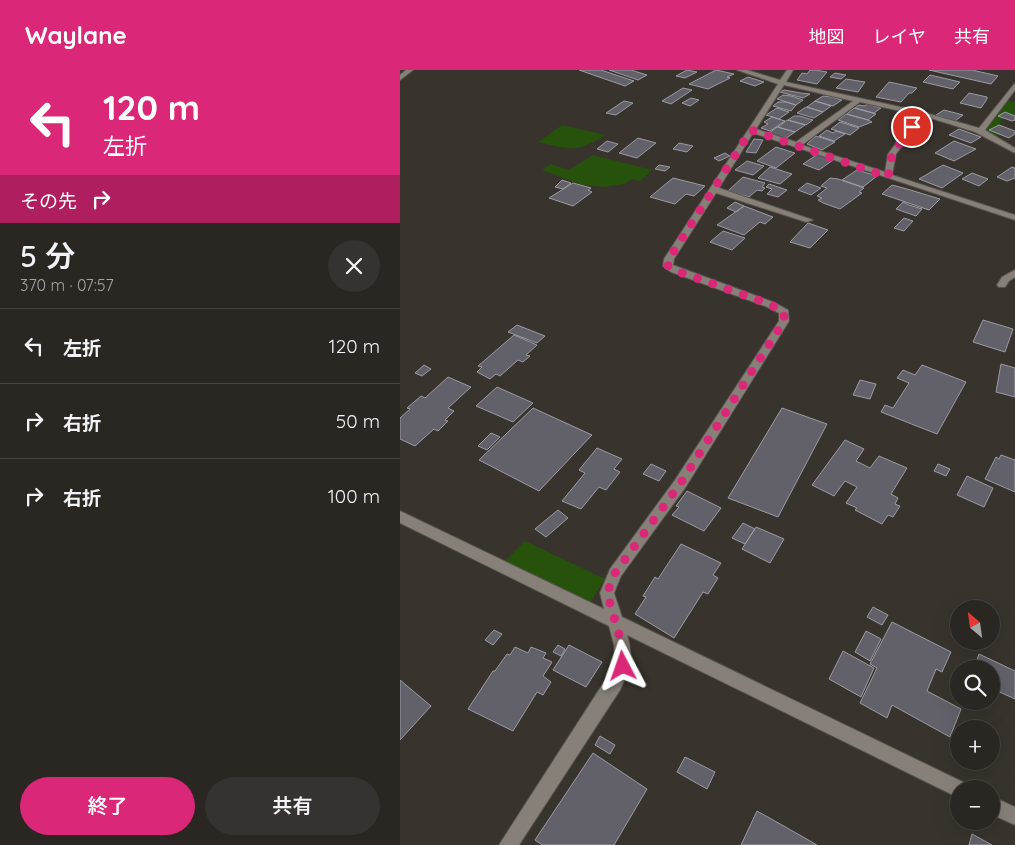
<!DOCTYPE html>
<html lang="ja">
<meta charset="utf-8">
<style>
body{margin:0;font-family:Quicksand,"Noto Sans JP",sans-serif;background:#36322f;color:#f1f3f6;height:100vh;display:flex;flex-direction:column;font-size:19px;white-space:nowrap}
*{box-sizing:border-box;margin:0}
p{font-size:16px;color:#a5a5a5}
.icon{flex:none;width:28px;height:28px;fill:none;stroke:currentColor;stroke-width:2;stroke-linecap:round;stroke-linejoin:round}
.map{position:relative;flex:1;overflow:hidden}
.details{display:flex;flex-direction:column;background:#2a2622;width:400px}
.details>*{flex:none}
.hud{background:#db2777;color:#fff;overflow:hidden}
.needle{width:32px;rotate:331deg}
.controls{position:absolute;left:550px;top:530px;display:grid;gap:10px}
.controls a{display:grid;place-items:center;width:50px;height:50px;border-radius:50%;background:#2a2622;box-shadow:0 5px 20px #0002,0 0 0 1px #464340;font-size:25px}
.pin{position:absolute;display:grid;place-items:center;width:42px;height:42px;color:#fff;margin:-21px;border:2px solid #fff;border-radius:50%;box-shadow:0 1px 5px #0007}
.me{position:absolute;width:55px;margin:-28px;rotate:356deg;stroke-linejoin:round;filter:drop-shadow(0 0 4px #0008)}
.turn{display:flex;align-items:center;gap:18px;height:105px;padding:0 20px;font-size:22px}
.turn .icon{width:65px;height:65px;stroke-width:2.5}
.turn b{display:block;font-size:35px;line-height:42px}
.then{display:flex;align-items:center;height:48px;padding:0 20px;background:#0003;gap:10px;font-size:19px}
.round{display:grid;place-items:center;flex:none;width:52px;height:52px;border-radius:26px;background:#36322f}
.headline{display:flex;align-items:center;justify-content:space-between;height:85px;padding:0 20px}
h1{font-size:30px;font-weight:600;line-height:38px}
.button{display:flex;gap:10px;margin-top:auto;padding:10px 20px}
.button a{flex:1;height:58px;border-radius:30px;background:#db2777;color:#fff;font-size:20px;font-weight:600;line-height:58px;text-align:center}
.button a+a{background:#36322f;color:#f1f3f6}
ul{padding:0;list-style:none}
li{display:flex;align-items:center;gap:15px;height:75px;padding:0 20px;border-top:1px solid #464340}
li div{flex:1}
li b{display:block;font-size:19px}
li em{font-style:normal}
header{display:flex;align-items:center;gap:30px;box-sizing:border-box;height:70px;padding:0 25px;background:#db2777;color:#fff}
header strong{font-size:24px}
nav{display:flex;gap:28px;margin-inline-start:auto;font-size:18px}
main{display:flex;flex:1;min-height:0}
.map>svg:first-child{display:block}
.green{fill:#26520b}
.building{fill:#626169;stroke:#9c9ba4}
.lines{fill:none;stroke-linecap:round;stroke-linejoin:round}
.minor-casing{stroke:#56524c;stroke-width:2}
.minor{fill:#868079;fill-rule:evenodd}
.route{stroke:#db2777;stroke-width:9;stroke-dasharray:0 16.2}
</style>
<header>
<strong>Waylane</strong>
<nav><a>地図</a><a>レイヤ</a><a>共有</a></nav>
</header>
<main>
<section class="details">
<div class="hud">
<div class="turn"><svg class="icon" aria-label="left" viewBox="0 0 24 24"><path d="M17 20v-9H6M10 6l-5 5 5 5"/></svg><div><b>120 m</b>左折</div></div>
<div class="then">その先<svg class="icon" aria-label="right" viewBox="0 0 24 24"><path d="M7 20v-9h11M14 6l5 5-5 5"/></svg></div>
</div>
<div class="headline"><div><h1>5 分</h1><p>370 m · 07:57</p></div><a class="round"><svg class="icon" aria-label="close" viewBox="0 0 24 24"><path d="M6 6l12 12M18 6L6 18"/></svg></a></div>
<ul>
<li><svg class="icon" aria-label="left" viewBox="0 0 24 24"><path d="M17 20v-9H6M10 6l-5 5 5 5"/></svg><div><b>左折</b></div><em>120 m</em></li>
<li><svg class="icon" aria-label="right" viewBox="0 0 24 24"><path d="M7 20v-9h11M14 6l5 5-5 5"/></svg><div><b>右折</b></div><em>50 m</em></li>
<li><svg class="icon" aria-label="right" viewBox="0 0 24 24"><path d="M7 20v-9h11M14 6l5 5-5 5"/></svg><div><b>右折</b></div><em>100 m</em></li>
</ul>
<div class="button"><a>終了</a><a>共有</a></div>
</section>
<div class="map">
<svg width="615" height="775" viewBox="0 0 615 775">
<rect width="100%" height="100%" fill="#38332d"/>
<!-- green -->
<path class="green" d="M606,30L615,32V46L603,49L600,53L603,63L596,67L586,59Z
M162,55L206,65C175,83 172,80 138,72Z
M193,85L252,100L240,111L231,109L225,114L203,117L182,115L142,100L151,94L169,100Z
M125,471L205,509L190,533L104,492Z"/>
<!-- building -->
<path class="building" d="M179,0H201L234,11L225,16Z
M209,0H231L247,5L238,10Z
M287,0L297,2L285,8L276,6Z
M316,0L334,4L327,7L330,8L308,19L289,14Z
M410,0H415L427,2L417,14L397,10L402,3L407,4Z
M529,0H572L598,6L591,14Z
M435,3L446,5L441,9L430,7Z
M530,5L560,12L553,19L523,12Z
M348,7L364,12L355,16L340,11Z
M446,9L465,12L458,22L436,18Z
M489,12L517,18L512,23H509L501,32L476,27Z
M283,18L292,20L271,34L262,31Z
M384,20L401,23L410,24L403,28L380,22Z
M569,23L587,27V29L581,38L560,33Z
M383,25L391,26L403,30L396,35L377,29Z
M423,26L432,27L442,30L433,36L415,31Z
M291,28L299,30L290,36L282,33Z
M224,31L233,33L216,45L206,43Z
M415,31L431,36L423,42L407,37Z
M378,32H386L396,35L391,41L373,36Z
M468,34L481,38L474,43L455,38L459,35L464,36Z
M406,37L423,42L414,48L397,43Z
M377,38L389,42L379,49L366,45Z
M454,38L476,44L468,50L447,44Z
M544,40L563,45L555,51L536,45Z
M605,42L615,46V50L612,51L598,46Z
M446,44L468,50L472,52L459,57L438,50Z
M394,46H400L413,50L406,55L388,50Z
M372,47L385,51L370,61L361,58L368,54L364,52Z
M387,50L405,55L395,62L378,57Z
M440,52L459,58L450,65L431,59Z
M599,55L615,61V64L609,68L589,60Z
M377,57L395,62L385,69L368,64Z
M559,59L581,67L571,73L549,65Z
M427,60L433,63L436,61L445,64L434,71L419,66Z
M416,66L435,72L422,80L407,74Z
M238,68L256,73L237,88L219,83Z
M354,69L363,70L356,83L346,82Z
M207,71L218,74L208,82L197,79Z
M554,71L576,79L554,91L535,83Z
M279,73L293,76L287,82L273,79Z
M376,77L395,83L376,98L357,91Z
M325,83L330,86L319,91L314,88Z
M418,84L433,90L419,100L403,94Z
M347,91L364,96L353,105L335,100Z
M259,95L270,97L265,101L255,99Z
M543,95L563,103L542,118L519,109Z
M370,97L392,104L380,114L358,108Z
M612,97L615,98V108L607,111L597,107Z
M457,100L477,106L463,117L442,110Z
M572,103L588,109L579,116L562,109Z
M343,107L365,113L362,117L365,118L362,121L357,120L349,127L328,121Z
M273,108L305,116L294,126L286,124L275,134L250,127Z
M430,108L438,109L464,118L459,122L462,123L440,139L423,133L418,130L422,128L417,126L427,118L421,116Z
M162,110L171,113L163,119L155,117Z
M173,113L191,118L188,120L192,122L173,136L149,128Z
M407,113L421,118L411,125L398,120Z
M369,114L387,120L378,127L367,124L372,119L366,117Z
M492,115L507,119L540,129L529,140L482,124Z
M335,132L344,136L336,142L327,138Z
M503,132L509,135L522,139L516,146L496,139Z
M344,136L373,147L365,154L360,152L344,165L317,155Z
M504,148L513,151L504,161L494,158Z
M408,153L428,160L410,178L390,172Z
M323,161L345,168L332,180L310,172Z
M583,250L613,259L605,282L573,272Z
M117,255L145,266L137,273L108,262Z
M114,265L137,275L126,285L130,286L123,292L118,290L100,306L96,304L90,309L77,302L82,297L78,296Z
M601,294L615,298V327L596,322Z
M24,295L31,299L22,306L15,303Z
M522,295L566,312L537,364L481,342L485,335L493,338L509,313L497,308L503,300L515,305Z
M48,307L71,317L48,338L54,341L45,350L48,351L38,361L34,359L15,376L0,369V348L10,339L7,338L21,326L25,328Z
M460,310L476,314L470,329L453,325Z
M97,317L133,333L113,352L76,336Z
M133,338L192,365L139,421L79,390Z
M382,338L427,354L378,447L328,428Z
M91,363L100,367L87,380L78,376Z
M445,370L464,379L456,391L470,398L479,386L507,398L491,424L498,428L495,434L500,436L493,447L488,445L482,454L455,440L457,438L446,433L457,417L445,411L434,426L412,415Z
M197,378L222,389L214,399L220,402L206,420L199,417L181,439L162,431L185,403L179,400Z
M601,385L615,390V422L585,409L596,387L599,389Z
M251,394L266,401L259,411L243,404Z
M538,394L550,399L546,406L534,401Z
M567,406L593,418L584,437L557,425Z
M287,421L321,438L304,461L272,445L279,437L276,436Z
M158,440L168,448L146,467L135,459Z
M343,453L355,459L345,474L332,468Z
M356,457L384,469L370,493L342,479Z
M281,474L321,493L313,505L318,508L308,524L303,522L274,568L235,544L246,527L243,526L255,507L258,509Z
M473,537L488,545L482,555L467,547Z
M492,552L551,582L542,602L536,599L527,621L561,639L550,667L492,635L487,648L460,633L477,598L470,594Z
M94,560L102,564L93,575L85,570Z
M466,561L481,569L470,591L455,582Z
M158,575L165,579L161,586L153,582Z
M169,575L202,592L186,617L153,600Z
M115,577L128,583L131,577L146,583L143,588L152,592L143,606L151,612L143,625L137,622L113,661L68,639L93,601H95L107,584L110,585Z
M443,581L474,598L461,627L429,609Z
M579,584L615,601V629L593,619L596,608L591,606V599L574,598Z
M0,610L31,636L0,670Z
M200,666L215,675L210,684L195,675Z
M193,683L247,719L214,775H142L135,770Z
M285,687L315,702L307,719L277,702Z
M357,741L382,755L417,775H341Z
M572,764L592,775H569Z"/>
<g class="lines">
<!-- minor casing -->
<g class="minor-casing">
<path id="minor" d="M6,0H13L0,10V5Z
M337,0H347L380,10L387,0H393L386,12L519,41L579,58L615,13V20L585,60L615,78V83L575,62L524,46L496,84L492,105L615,145V150L353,63L319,118L413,150L406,152L316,123L274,189L273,195L373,232L388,240L389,251L285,418L221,506L214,523L222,547L565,713L568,719H559V728L553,725L227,565C234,588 230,598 220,620L119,775H99L215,595L214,575L209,556L0,453V441L204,539L200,523L210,499L275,410L379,251V243L365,236L271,202L263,196L264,189L378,14ZM384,15L453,31L396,72L356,59ZM460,32L518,45L488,84L485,102L402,75Z
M615,200V207L609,211L605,217H599L597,215L602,207Z
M591,726L615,737V755L591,744Z"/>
</g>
<!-- minor -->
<use href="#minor" class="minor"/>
</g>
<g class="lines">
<!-- route -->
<path class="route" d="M223,596L222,575L207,523L215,503L280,414L384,251V242L369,234L274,200L268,196L269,189L351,60L488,107L492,84L512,57"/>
</g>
</svg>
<div class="controls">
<a><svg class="needle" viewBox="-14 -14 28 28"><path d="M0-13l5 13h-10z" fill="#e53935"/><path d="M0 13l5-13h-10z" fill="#a5a5a5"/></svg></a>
<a><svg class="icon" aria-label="search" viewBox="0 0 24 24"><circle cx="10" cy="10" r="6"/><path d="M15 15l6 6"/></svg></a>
<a>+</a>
<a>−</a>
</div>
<div class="pin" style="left:512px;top:57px;background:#d93025"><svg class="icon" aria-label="arrive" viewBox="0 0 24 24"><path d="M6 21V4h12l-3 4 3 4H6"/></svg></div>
<svg class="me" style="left:223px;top:596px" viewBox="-20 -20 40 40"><path d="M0-17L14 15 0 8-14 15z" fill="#db2777" stroke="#fff" stroke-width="4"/></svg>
</div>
</main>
